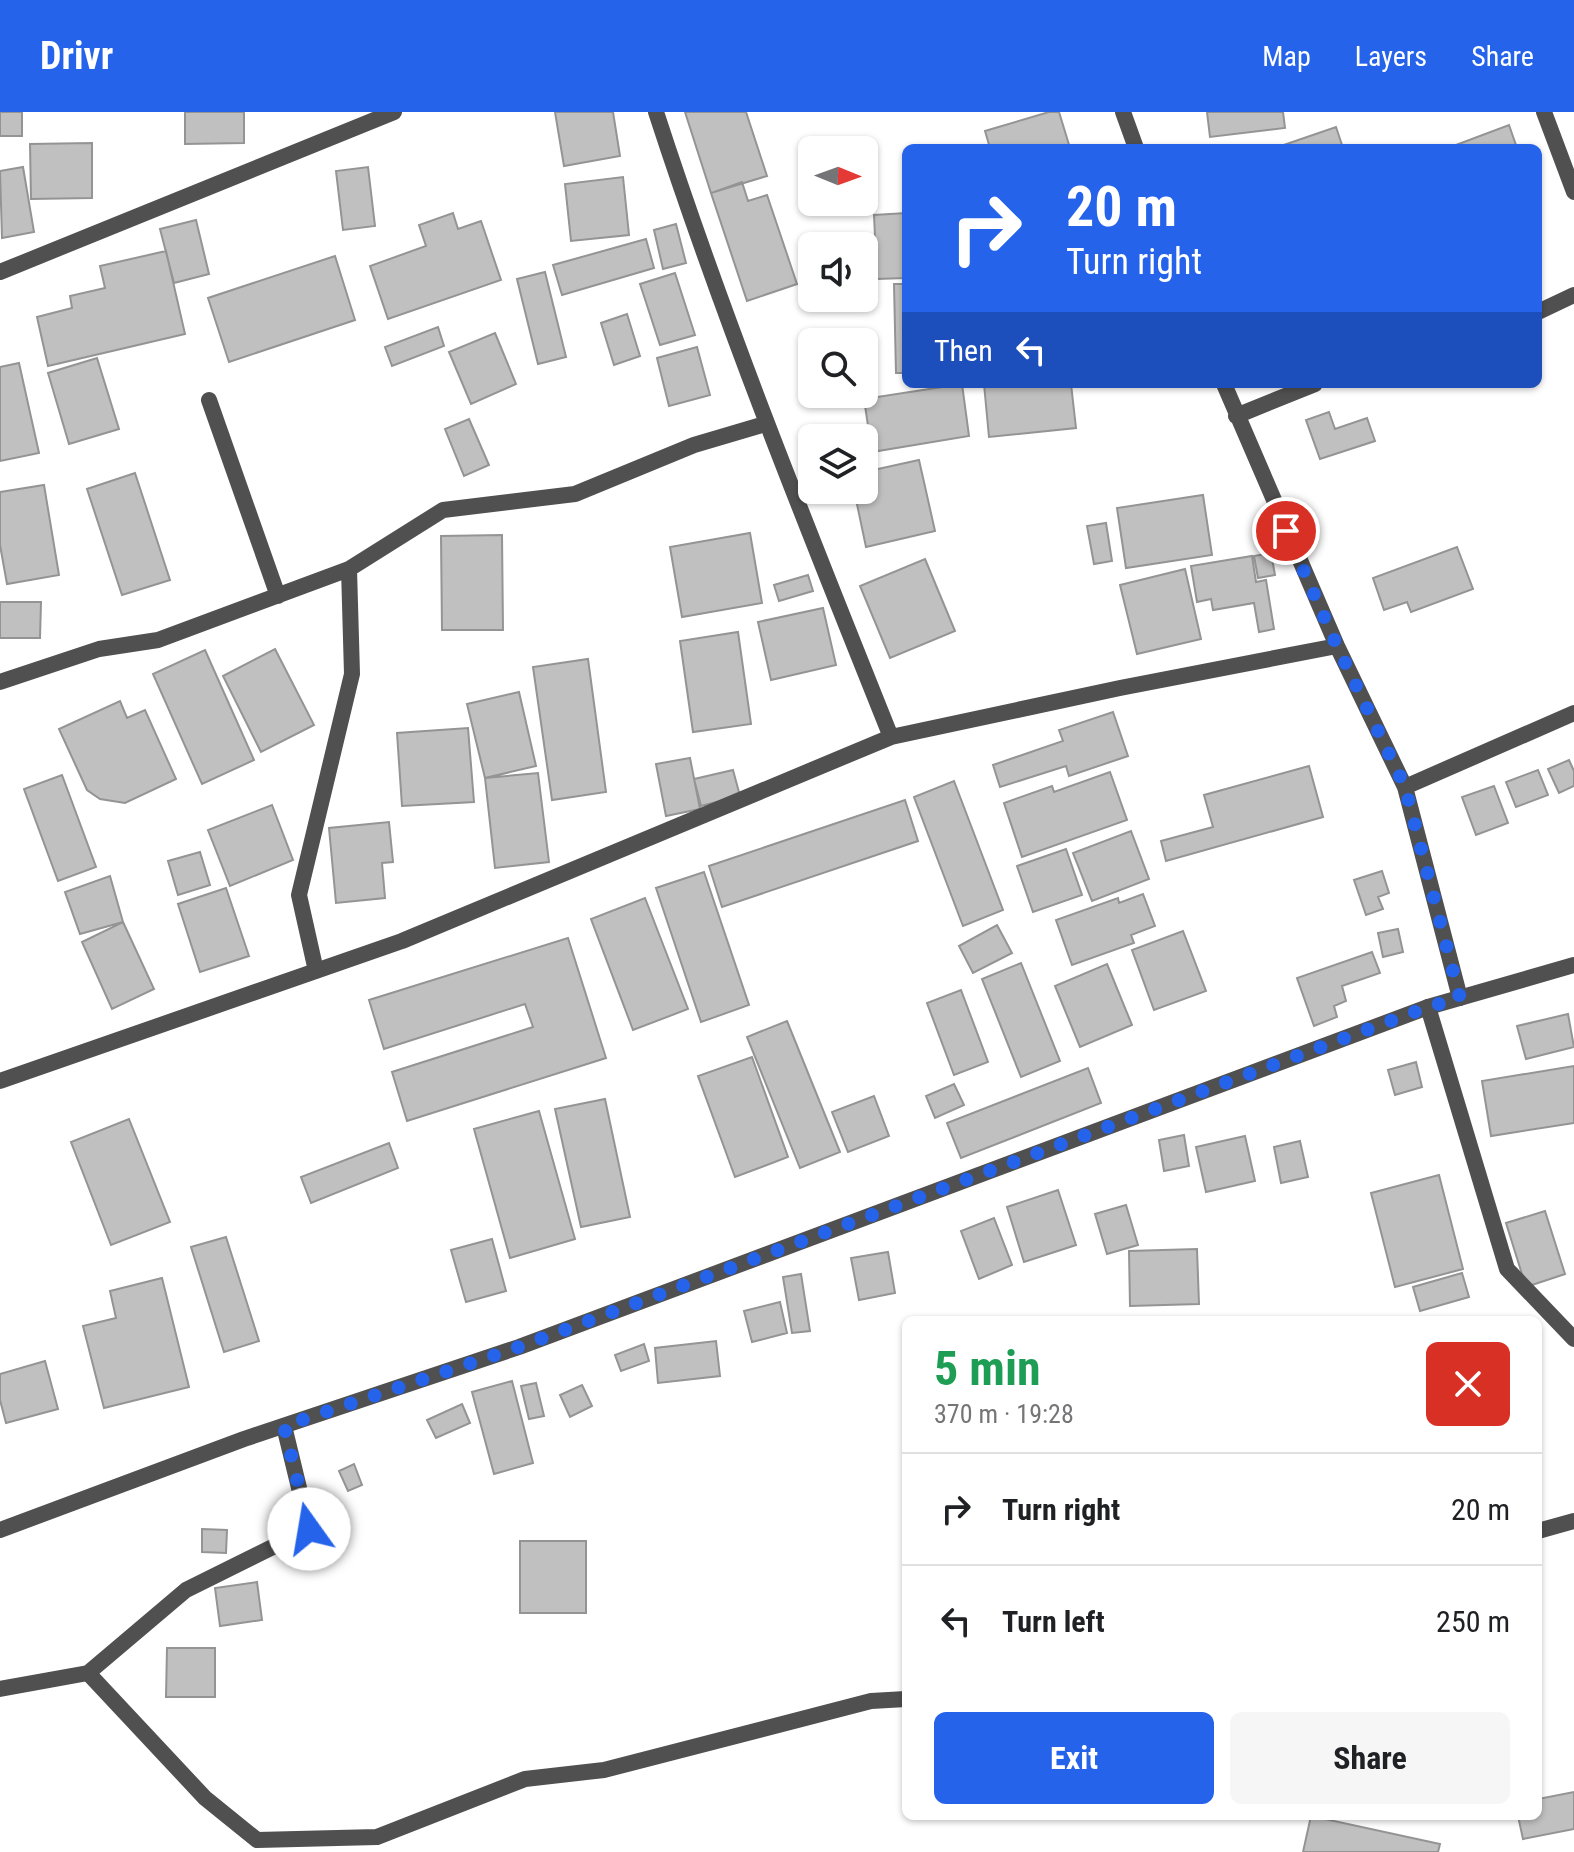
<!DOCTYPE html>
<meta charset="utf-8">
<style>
body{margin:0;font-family:"Roboto Condensed",sans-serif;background:#f6f6f6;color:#202124;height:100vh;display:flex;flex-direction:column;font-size:30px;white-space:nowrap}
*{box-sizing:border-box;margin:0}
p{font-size:26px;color:#757577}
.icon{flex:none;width:44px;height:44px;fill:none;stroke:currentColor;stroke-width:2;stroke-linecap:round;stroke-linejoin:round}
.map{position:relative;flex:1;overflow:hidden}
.sheet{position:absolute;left:902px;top:1204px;width:640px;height:504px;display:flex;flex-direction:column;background:#fff;border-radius:12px;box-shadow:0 2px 6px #0004}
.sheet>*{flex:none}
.banner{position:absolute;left:902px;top:32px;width:640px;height:244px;border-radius:12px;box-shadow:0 2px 6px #0004;background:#2563eb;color:#fff;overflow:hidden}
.needle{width:52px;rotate:91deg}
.controls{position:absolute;left:798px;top:24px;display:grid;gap:16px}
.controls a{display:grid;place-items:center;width:80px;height:80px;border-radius:12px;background:#fff;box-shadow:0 2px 6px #0004;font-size:40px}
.pin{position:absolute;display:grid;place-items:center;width:68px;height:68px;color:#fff;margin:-34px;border:4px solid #fff;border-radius:50%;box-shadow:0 2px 8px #0007}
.me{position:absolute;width:88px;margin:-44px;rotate:347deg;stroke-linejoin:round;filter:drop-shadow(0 0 6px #0008)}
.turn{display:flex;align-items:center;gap:28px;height:168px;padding:0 32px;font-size:36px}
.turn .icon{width:104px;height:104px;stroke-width:2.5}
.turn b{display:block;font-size:56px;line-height:68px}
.then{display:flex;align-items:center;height:76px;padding:0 32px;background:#0003;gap:16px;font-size:30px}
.round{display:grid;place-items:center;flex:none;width:84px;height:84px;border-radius:12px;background:#f6f6f6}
.headline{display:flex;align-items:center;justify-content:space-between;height:136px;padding:0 32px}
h1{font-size:48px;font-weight:700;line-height:60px;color:#1e9e55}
.cta{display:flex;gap:16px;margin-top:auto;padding:16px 32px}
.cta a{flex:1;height:92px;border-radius:12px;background:#2563eb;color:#fff;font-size:32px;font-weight:700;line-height:92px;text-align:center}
.cta a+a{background:#f6f6f6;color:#202124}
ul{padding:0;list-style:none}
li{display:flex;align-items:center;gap:24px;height:112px;padding:0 32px;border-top:2px solid #e0e0e0}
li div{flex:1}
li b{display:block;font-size:30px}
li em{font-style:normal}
header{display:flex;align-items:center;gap:48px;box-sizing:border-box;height:112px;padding:0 40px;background:#2563eb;color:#fff}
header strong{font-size:38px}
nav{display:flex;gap:44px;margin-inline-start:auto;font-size:28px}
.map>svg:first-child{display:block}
.building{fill:#c0c0c0;stroke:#949494;stroke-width:2}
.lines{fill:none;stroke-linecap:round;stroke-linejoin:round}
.minor{stroke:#505050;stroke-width:16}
.tertiary{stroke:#505050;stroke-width:16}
.route{stroke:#2563eb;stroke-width:14;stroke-dasharray:0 25.2}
</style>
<header>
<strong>Drivr</strong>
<nav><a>Map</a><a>Layers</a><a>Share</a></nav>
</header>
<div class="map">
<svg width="1574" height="1740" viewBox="0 0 1574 1740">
<rect width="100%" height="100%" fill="#fff"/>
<!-- building -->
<path class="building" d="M0,0H22V24H0Z
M185,0H244V31L185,32Z
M555,0H613L620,44L564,54Z
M685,0H746L767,64L711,81Z
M1049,0H1059L1070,36H990L985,19Z
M1207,0H1283L1285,16L1210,25Z
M1509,13L1517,36H1448Z
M1336,15L1343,36H1275Z
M92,31V86L31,87L30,32Z
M23,55L34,120L2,126L0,59Z
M368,55L375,114L343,118L336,59Z
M623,65L629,123L571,129L565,72Z
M742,70L748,89L767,83L797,172L747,189L711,81Z
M453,101L458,117L481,109L501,168L388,207L370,154L426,134L419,113Z
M906,101V166L877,167L874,103Z
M196,108L209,162L174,171L160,117Z
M676,112L686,151L663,157L654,118Z
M646,127L654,156L562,183L553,153Z
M166,139L185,222L48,254L37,205L72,196L70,184L105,176L100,154Z
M335,144L355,208L229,250L208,186Z
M545,160L566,245L538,252L517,167Z
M675,161L695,223L660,233L640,172Z
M894,172H906V261H896Z
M627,202L640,244L614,253L601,211Z
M438,215L444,234L392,254L385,235Z
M495,221L516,272L471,292L449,240Z
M697,235L710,283L669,294L657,246Z
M97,246L119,317L69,332L48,261Z
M19,251L39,341L0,349V255Z
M962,272L969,324L872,340L864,287Z
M984,272H1071L1076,316L989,325Z
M1329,300L1335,317L1367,306L1375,329L1320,347L1306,308Z
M469,307L489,353L464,364L445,317Z
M919,348L935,419L866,435L854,378H864V360Z
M135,361L170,468L122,483L87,377Z
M44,373L59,463L7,472L0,433V380Z
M1203,383L1212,443L1126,456L1117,396Z
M1106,411L1112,449L1094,452L1087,414Z
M750,421L762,491L682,505L670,435Z
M502,423L503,518H442L441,424Z
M1457,435L1473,477L1411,500L1407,490L1384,498L1373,466Z
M1271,441L1275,463L1258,466L1254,444Z
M1252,444L1256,470L1266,468L1274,517L1259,520L1254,491L1213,498L1211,487L1197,490L1191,454Z
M925,447L955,519L890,546L860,474Z
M1185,457L1201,527L1137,542L1120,473Z
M808,463L813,479L779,489L774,473Z
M0,490H41L40,526H0Z
M823,496L836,553L771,568L758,510Z
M738,520L751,612L693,620L680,529Z
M275,537L314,613L261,640L223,564Z
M205,538L254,648L202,672L153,562Z
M588,547L606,680L552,688L533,555Z
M519,580L536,654L485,666L467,592Z
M120,589L127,606L145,598L176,667L125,691L100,687L87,678L59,617Z
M1113,600L1128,644L1069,664L1066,654L1000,675L993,653L1063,629L1059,618Z
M468,616L474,690L402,694L397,621Z
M690,646L700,697L666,704L656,652Z
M1569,648L1574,659V674L1559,681L1548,657Z
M1309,654L1323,705L1166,749L1161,729L1213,715L1204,683Z
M733,658L740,684L701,694L694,667Z
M1538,658L1548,683L1516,695L1506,670Z
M1110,660L1127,708L1022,745L1004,691L1052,674L1054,680Z
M538,661L549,750L495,756L485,666Z
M62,663L96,755L58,769L24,677Z
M954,669L1003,798L963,814L914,685Z
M1494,674L1508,711L1476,723L1462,685Z
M905,688L918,729L722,795L709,754Z
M272,693L293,748L230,774L208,718Z
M389,710L393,750L382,751L385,786L336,791L329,716Z
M1131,719L1149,767L1092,789L1073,741Z
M1066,737L1082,783L1033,800L1017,754Z
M200,740L210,773L178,783L168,749Z
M1382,759L1389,781L1378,785L1383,797L1366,803L1354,768Z
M704,760L749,893L701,910L656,776Z
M110,764L123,810L80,822L65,780Z
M226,776L249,844L200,860L178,792Z
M1143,782L1155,814L1131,823L1134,831L1072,853L1056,808L1118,786L1119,791Z
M645,786L688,897L633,918L591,807Z
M123,810L154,877L112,897L82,830Z
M997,813L1012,841L973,861L959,834Z
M1398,817L1403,840L1383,845L1378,821Z
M1183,819L1206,879L1154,898L1132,838Z
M568,826L606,946L407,1009L392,960L533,915L525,892L384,937L369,888Z
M1372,840L1380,861L1342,874L1346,889L1334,894L1337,905L1314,914L1297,866Z
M1021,851L1060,949L1021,965L982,867Z
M1107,852L1132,913L1080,935L1055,874Z
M961,878L988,950L954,963L927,891Z
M1568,902L1574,935L1526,947L1517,914Z
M787,909L840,1040L800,1056L747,925Z
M752,945L788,1045L735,1065L698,964Z
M1416,950L1422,975L1395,983L1388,958Z
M1574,954V1011L1491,1024L1482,969Z
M1088,956L1101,991L961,1046L947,1011Z
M954,972L964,993L935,1006L926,984Z
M874,984L889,1024L848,1040L832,1000Z
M605,987L630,1105L581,1115L555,997Z
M539,999L575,1127L510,1146L474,1017Z
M129,1007L170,1110L111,1133L71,1030Z
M1184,1023L1189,1054L1164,1059L1159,1028Z
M1245,1024L1255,1069L1206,1080L1196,1035Z
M1300,1029L1308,1065L1281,1071L1274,1035Z
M389,1031L398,1056L311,1091L301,1065Z
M1439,1063L1463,1157L1395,1175L1371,1081Z
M1058,1078L1076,1133L1024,1150L1007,1095Z
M1126,1093L1138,1133L1107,1142L1095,1102Z
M1545,1099L1565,1162L1526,1175L1506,1111Z
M994,1106L1012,1153L979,1167L961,1119Z
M226,1125L259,1229L224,1240L191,1135Z
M492,1127L506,1179L466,1190L451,1138Z
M1197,1137L1199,1192L1130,1194L1129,1139Z
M888,1140L895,1181L859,1188L851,1146Z
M1462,1161L1469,1185L1420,1199L1413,1175Z
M801,1162L810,1219L792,1221L783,1165Z
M162,1166L189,1275L104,1296L83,1214L116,1206L110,1179Z
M780,1190L787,1221L752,1230L744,1199Z
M716,1229L720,1264L658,1271L655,1236Z
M644,1232L649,1249L621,1259L615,1243Z
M45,1249L58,1297L6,1311L0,1288V1262Z
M512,1269L533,1351L494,1362L472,1280Z
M536,1271L544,1304L529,1307L521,1274Z
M582,1273L592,1294L570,1305L560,1283Z
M462,1292L470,1311L436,1326L427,1308Z
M354,1352L362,1373L348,1379L339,1359Z
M202,1417L227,1418L226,1441L202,1440Z
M520,1429H586V1501H520Z
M257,1470L262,1508L220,1514L215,1476Z
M167,1536H215V1585H166Z
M1574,1680V1717L1523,1727L1518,1704H1538V1687Z
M1311,1704L1440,1732L1438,1740H1303Z"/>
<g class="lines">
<!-- minor -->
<path class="minor" d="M656,0C725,212 808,418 891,625
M1123,0L1136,36
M1544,0L1574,80
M0,160L394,0
M1538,200L1574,183
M1224,272L1337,534L1405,675L1460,886
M209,288L278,484
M1236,304L1315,272
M0,570L99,537L158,528L349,457L443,398L575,382L694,333L765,312
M1405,675L1574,601
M316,859L299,783L352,562L349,457
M1428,895L1507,1157L1574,1227
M0,969L402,829L891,625L1120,576L1337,534
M1538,1419L1574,1409
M88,1561L186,1478L309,1417L284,1314
M0,1577L88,1561L205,1686L257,1728L377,1725L525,1667L604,1658L871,1589L906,1587"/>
<!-- tertiary -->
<path class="tertiary" d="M0,1418L244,1327L519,1235L1428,895L1574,853"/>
</g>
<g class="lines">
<!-- route -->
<path class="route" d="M309,1417L284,1314L519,1235L1428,895L1460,886L1405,675L1337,534L1286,419"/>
</g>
</svg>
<div class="controls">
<a><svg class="needle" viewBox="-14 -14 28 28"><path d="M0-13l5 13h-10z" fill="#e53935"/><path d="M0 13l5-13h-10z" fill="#757577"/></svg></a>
<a><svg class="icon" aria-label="sound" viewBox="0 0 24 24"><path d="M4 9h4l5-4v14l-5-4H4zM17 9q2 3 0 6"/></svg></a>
<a><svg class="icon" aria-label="search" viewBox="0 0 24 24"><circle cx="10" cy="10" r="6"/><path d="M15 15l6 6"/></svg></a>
<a><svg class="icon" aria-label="layers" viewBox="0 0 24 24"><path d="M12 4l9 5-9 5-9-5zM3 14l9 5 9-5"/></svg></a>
</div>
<div class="pin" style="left:1286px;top:419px;background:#d93025"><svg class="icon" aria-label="arrive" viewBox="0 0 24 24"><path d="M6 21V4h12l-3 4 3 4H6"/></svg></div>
<svg class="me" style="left:309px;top:1417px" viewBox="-20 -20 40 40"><circle r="19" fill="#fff"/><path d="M0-13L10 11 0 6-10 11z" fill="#2563eb"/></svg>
<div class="banner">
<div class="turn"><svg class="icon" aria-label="right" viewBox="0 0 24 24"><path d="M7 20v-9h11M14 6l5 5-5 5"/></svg><div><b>20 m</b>Turn right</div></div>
<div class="then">Then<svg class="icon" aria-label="left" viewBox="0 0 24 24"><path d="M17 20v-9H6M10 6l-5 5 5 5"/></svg></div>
</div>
<section class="sheet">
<div class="headline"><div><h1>5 min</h1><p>370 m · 19:28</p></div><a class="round" style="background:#d93025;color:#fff"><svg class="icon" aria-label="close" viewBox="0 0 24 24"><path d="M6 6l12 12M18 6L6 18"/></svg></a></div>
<ul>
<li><svg class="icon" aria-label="right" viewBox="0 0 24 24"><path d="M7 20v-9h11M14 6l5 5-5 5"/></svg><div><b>Turn right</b></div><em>20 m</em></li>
<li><svg class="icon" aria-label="left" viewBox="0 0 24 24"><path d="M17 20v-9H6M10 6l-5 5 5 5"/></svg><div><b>Turn left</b></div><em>250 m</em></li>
</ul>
<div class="cta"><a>Exit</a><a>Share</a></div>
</section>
</div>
